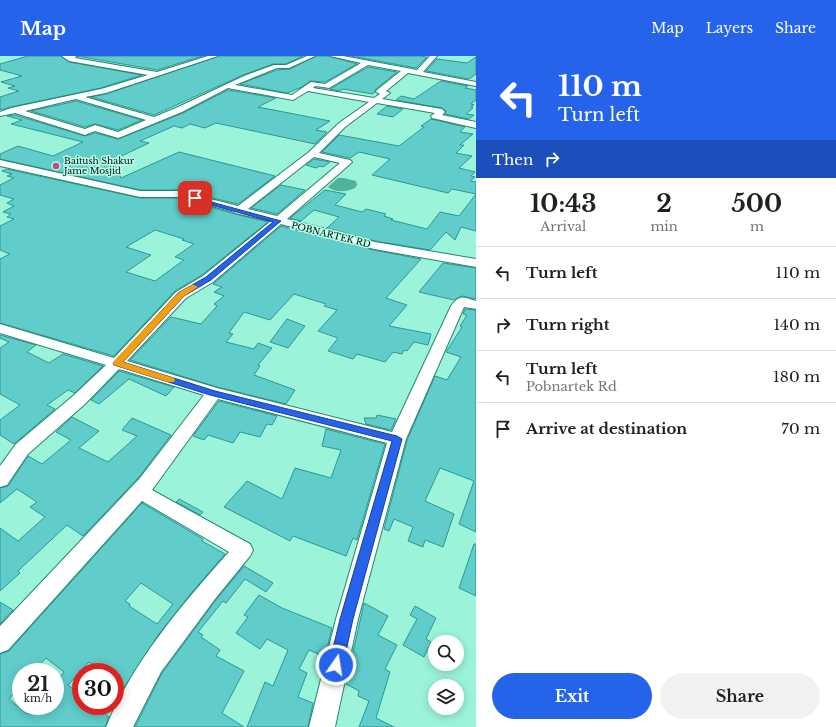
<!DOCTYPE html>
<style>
body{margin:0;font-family:"Libre Baskerville",serif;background:#f2f2f2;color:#202124;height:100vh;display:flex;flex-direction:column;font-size:15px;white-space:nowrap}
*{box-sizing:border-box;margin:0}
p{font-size:13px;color:#757577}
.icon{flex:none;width:22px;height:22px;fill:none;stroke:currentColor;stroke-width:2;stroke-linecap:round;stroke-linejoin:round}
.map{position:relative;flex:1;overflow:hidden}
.drawer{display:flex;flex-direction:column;background:#fff;width:360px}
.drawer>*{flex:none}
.guide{background:#2563eb;color:#fff;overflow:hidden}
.tools{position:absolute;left:428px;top:579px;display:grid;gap:8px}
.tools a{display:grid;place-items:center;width:36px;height:36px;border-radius:50%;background:#fff;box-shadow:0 2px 10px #0003;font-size:20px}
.speed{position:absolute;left:12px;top:607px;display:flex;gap:8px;font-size:20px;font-weight:700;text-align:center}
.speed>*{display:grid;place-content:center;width:52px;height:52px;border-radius:50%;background:#fff;box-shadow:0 2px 10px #0003;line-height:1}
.speed small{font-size:10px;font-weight:400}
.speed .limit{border:6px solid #d22;background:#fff;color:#111}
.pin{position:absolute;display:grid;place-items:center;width:34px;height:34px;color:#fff;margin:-17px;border-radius:8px;box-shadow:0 2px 6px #0006}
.me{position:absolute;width:44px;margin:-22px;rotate:13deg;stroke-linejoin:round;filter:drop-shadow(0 0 3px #0008)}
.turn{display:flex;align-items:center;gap:14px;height:84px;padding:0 16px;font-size:18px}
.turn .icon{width:52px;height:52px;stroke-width:2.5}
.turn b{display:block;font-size:28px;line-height:34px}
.then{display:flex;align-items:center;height:38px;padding:0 16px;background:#0003;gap:8px;font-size:15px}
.eta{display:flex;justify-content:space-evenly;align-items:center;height:68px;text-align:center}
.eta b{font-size:24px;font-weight:700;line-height:28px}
.cta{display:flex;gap:8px;margin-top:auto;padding:8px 16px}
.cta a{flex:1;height:46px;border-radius:24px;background:#2563eb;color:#fff;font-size:16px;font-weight:700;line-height:46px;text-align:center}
.cta a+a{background:#f2f2f2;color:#202124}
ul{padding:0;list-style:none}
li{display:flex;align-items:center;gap:12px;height:52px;padding:0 16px;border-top:1px solid #e0e0e0}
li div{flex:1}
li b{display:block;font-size:15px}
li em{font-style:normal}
header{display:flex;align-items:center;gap:24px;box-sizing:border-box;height:56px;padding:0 20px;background:#2563eb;color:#fff}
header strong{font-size:19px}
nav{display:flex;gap:22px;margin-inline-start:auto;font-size:14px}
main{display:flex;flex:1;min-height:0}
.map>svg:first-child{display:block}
.water{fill:#50b298}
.building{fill:#60cdcb;stroke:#2c9795;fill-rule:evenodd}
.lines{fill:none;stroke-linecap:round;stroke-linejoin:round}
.street-casing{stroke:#25846e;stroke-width:2}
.street{fill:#fff;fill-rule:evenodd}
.route{fill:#2563eb;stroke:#184099}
.slow{fill:#f59e0b}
.poi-dot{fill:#ca4486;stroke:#b8fde8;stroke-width:1.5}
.labels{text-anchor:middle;stroke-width:3;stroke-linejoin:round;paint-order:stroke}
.far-poi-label{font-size:9px;fill:#00120c;stroke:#b8fde8;text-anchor:start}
.far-street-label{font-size:9px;fill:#00120c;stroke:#b8fde8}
</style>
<header>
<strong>Map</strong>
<nav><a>Map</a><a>Layers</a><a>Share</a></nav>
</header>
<main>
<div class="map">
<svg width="476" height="671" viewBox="0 0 476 671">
<rect width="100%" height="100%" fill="#9bf4da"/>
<!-- water -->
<path class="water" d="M338,122H344L356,125L357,129L355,132C346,136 336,137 328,131Z"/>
<!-- building -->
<path class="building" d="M28,0H61L69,6L142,19L101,32L11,51L0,54V41L19,35L8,32L15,30L1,26L22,20L0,14V8Z
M77,0H203L157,14Z
M219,0H303L286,8H273L243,19L154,59L91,41L106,38Z
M316,0H329L357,8L325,26L310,25L302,31L287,37L240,28L277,14L290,13Z
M351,0H419L427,1L416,12Z
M476,1V18L469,23L426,15L437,3L467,7Z
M368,11L397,16L376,33L373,38L343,33L339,35L330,33Z
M441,25L468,30L465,32L476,34V44L471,48L474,49L471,51L473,52L466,58L474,59L469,63L445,58L446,55L442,52L396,44L401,40L414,43Z
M228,34L276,42L258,51L330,65L316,74L327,76L315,88L216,67L205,72L190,68L182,72L174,70L140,85L149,87L113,104L121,122L179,96L275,120L238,148L179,134H140L0,103V98L18,90L53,100L83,86L11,68L22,64L7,60L15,59L85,80L95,77L118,83L183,57Z
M76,45L142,64L118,74L95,68L85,71L31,55Z
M387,50L403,53L393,61L377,58Z
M431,63L465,71L460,76L473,78L460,89H464L456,97L472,100L459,112L475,116L471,120L475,121L470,125L476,126V175L461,171L455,184L446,176L430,194L375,185L327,172L339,161L314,154L301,165L290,162L325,134L346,138L335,149L362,156L366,153L386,158L384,160L393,163L391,164L427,173L440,156L459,160L476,138L452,133L448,137L372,119L390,103L359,96L350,102L322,96L339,79L399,90L424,71L421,70Z
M314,103L330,106L323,111L320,110L316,112L306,109Z
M7,113L140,142H179L235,158L268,166L202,219L175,235L114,300L0,267V203L10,198L0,194V170L14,163L7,161L11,158L3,156L14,150L7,147L14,143L0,139V129L14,122L7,120L12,118L2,115ZM155,174L184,183L182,184L194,188L175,201L184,204L155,225L126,216L151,199L126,191Z
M281,129L305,134L277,158L251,152Z
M281,170L374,194L421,203L386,242L407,249L389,270L431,278L428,289L414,286L407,295L404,294L402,298L393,296L385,306L357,298L353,303L328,295L338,282L318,275L337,254L324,250L326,248L294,238L270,264L244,256L229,277L233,278L226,286L254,293L258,287L272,292L258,309L260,310L254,319L295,334L286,348L217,331L130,304L171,261L201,268L217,250L214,248L224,240L214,236L222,231L213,228Z
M443,207L476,212V243L462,240L454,244L419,236Z
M465,253L476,254V476L459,468L474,425L440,412L425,445L454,458L443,491L425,484L423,491L408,485L413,471L394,463L389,475L384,473L407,384L435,320L447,324L461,301L446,296L462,271L460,270L467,259L463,258Z
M287,263L305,270L288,292L270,286Z
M0,279L36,289L27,296L49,307L63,298L103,310L75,337L68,334L47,349L55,353L14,388L0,379V364L20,349L0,338V292L9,286L0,282Z
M119,315L174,331L166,340L129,323L99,348L91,344Z
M219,345L277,360L272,369L267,368L260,381L240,376L233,387L208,379L204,384L193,380Z
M377,359L396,363L391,374L366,368L364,362H376Z
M72,361L99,375L79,392L108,406L137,380L122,374L132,362L171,379L139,421L83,480L67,469L18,515L20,517L0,535V472L18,485L45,461L30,451L37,446L17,433L0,447V432L8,430L28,400L42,408L71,384L56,376Z
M326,373L385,388L357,484L353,482L346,500L293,480L290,485L224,451L247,425L282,443L295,412L331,422L341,394L322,390Z
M179,443L203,456L200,459L176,446Z
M142,447L203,483L202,485L225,498L193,535L159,578L124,632L115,625V616H103L89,606L68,629L81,639V650H95L109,661L105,671H0V598L9,595ZM141,527L173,548L157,568L129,550L130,548L125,545ZM46,602L64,616L59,622L55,619V650H34L27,658L9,643L21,629V616H33Z
M474,488H476V540L459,532Z
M244,510L273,527L266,536L245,523L226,547L223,545L198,576L203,579L201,581L220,594L216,600L244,615L222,657L244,671H135L162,617L216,544Z
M259,539L282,552L332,572L325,601L309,594L299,613L307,617L298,641L313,647L308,671H247L265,626L273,630L288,594L267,583L260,593L236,577L248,561L244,559Z
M0,546L13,554L0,568Z
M364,547L388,560L378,579L397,589L385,613L390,616L376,662L394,671H359L369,645L358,640L359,635L346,628Z
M415,550L436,562L426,583L431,586L424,601L403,589L417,563L410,559Z"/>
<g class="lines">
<!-- street casing -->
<g class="street-casing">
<path id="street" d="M62,0H76L75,2L157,16L208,0H218L106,37L85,41L154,61L176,52L244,20L274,9H286L307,0H315L289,12H277L235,29L292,39L311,26L325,28L361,7L330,0H343L417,14L430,0H437L423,16L476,26V30L408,17L386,35L390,37L382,43L442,53L445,56L442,59L476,66V72L432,62L431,60L435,57L377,47L345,71L319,97L350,104L352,106L350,108L287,163L375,186L476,203V211L374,193L281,168L213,226L186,242L127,305L217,332L392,376L451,250C460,238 463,241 476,245V253L464,251L406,383L358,563L335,671H309L336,563L387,387L218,343L152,434L250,488L253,494L250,500L215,543L161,616L133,671H106C133,606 182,548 229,496L142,445L8,594L0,597V570L140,422L204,339L119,313L85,348L28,398L7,429L0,431V410L16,388L73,340L106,309L0,277V268L114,302L176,236L203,220L271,165L235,157L234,156L179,141H140L0,110V104L140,135H179L238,150L309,96L339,67L369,46L308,35L293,44L228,32L182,56L121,81L118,82L95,75L85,79L15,57L0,60V56L11,52L101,33L148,19L69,5ZM368,9L401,15L377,34L376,36L380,38L374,42L313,32L315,30L329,32ZM76,43L146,64L118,76L95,69L85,73L25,55ZM314,101L340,107L277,160L248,153Z"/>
</g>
<!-- street -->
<use href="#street" class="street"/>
</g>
<!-- route -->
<path class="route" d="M193,141L281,165L211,224L184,240L123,306L215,335L397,380L402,383L353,563L343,609L341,614L336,616L331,614L329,609L340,563L392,385L210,339L114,309L113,307L178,237L206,221L273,166L193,144Z"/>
<!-- slow -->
<path class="slow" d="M192,229H194L198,231L184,240L123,306L174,322L175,324L174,326H168L114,309L113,307L114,305L178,237Z"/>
<!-- markers -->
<circle class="poi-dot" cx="56" cy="110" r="4"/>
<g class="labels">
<!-- far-poi labels -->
<g class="far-poi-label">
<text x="64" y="108">Baitush Shakur<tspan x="64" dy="10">Jame Mosjid</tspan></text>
</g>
<!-- far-street labels -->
<g class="far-street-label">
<text transform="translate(331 179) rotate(14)" y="3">POBNARTEK RD</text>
</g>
</g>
</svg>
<div class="tools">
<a><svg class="icon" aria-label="search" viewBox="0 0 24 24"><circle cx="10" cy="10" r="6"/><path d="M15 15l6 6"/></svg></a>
<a><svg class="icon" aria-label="layers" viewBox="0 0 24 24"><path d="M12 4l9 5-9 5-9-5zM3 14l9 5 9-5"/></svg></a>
</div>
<div class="speed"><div>21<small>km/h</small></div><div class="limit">30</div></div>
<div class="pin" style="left:195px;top:142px;background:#d93025"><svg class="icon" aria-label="arrive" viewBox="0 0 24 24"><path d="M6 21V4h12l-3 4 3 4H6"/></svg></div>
<svg class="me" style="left:336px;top:609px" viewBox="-20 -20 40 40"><circle r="17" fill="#2563eb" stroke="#fff" stroke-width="3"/><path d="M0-11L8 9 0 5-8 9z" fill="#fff"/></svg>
</div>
<section class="drawer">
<div class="guide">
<div class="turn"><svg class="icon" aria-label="left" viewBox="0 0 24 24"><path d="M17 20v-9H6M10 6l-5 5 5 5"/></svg><div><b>110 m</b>Turn left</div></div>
<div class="then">Then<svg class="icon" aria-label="right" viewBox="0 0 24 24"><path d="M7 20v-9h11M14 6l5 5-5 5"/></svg></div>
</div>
<div class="eta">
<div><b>10:43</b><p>Arrival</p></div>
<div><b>2</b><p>min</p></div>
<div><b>500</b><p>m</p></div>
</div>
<ul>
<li><svg class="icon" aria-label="left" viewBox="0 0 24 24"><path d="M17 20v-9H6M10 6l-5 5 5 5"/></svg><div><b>Turn left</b></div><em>110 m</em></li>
<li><svg class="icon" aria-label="right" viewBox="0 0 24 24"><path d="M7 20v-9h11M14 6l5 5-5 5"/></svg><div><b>Turn right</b></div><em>140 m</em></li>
<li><svg class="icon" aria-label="left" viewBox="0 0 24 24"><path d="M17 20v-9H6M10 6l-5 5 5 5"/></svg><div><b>Turn left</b><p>Pobnartek Rd</p></div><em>180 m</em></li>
<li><svg class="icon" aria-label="arrive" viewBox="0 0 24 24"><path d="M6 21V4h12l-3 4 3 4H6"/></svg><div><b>Arrive at destination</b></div><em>70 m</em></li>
</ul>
<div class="cta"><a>Exit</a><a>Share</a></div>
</section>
</main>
